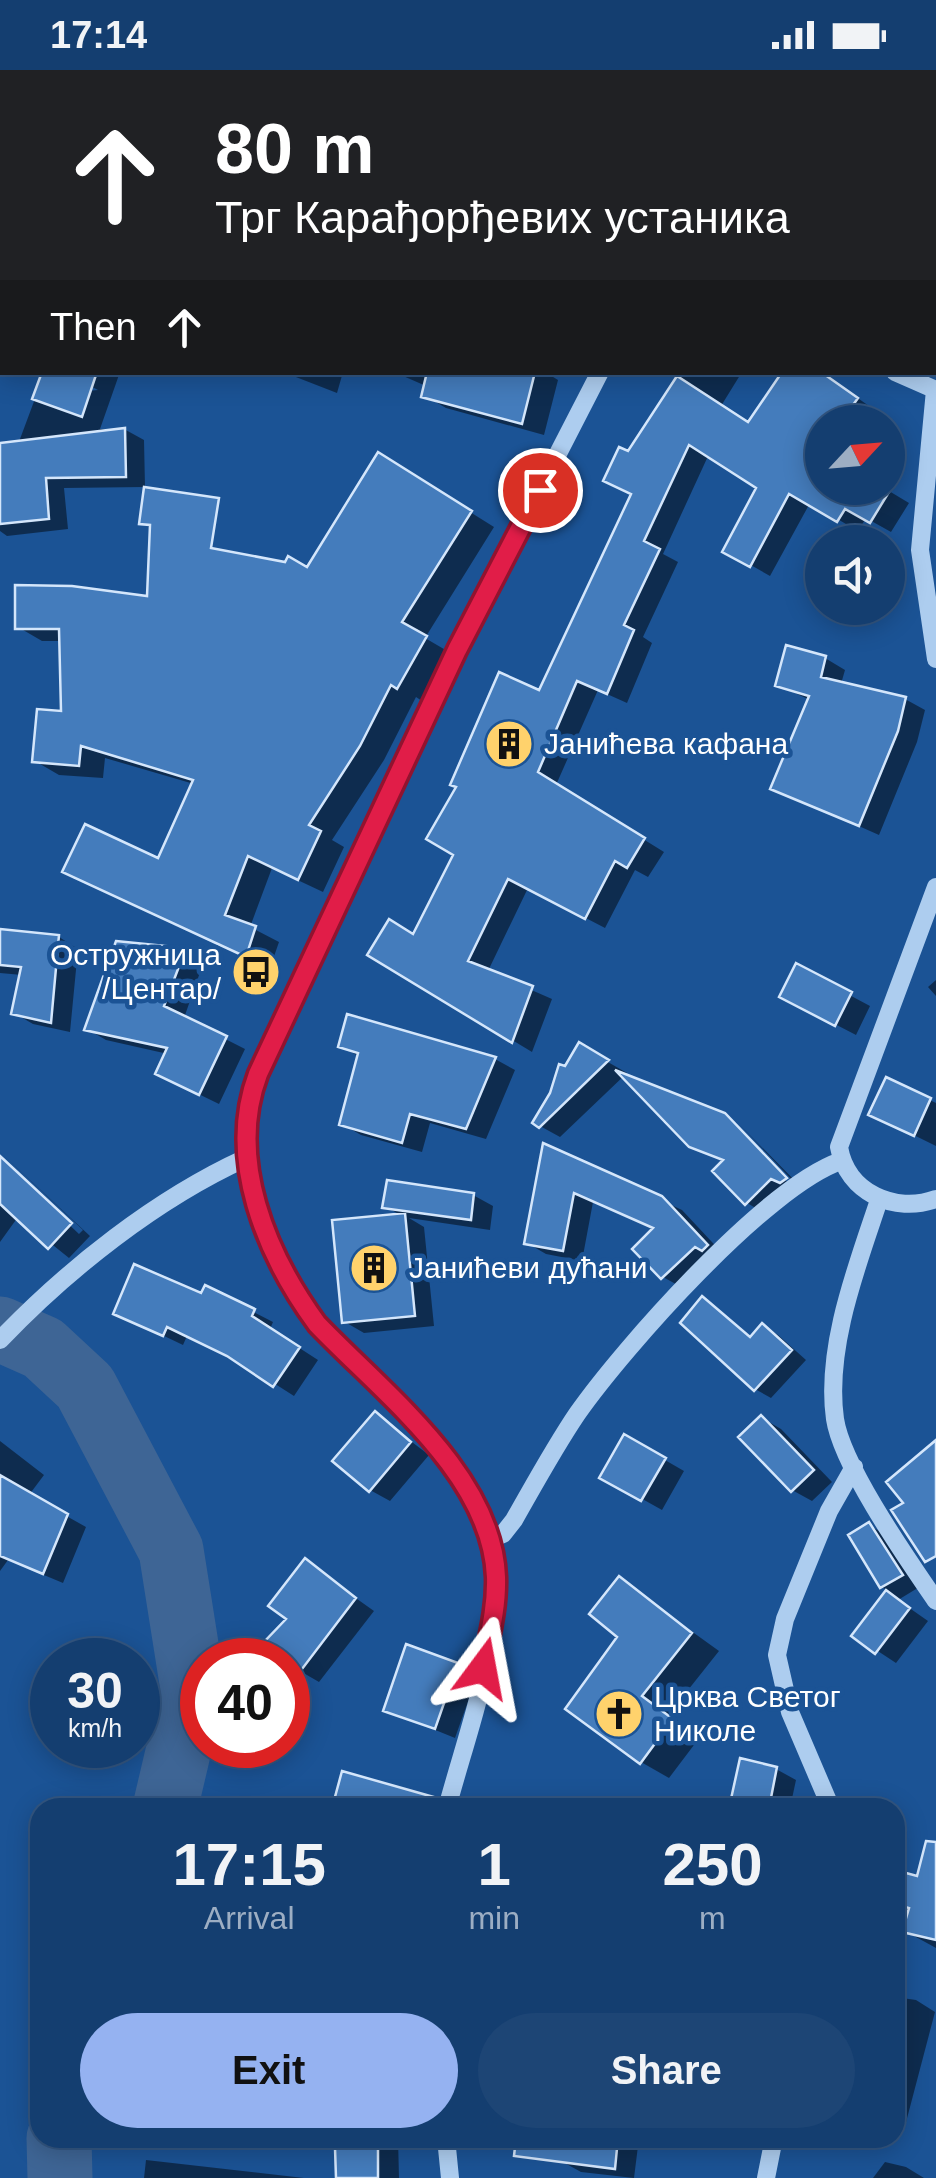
<!DOCTYPE html>
<meta charset="utf-8">
<style>
body{margin:0;font-family:Arial,sans-serif;background:#1d4575;color:#f1f3f6;height:100vh;display:flex;flex-direction:column;font-size:38px;white-space:nowrap}
*{box-sizing:border-box;margin:0}
p{font-size:32px;color:#9daec3}
.icon{flex:none;width:55px;height:55px;fill:none;stroke:currentColor;stroke-width:2;stroke-linecap:round;stroke-linejoin:round}
.map{position:relative;flex:1;overflow:hidden}
.panel{position:absolute;left:30px;top:1728px;width:875px;height:350px;display:flex;flex-direction:column;background:#143e70;border-radius:30px;box-shadow:0 5px 25px #0003,0 0 0 2px #335783}
.panel>*{flex:none}
.hud{position:absolute;left:0px;top:0px;width:938px;height:305px;box-shadow:0 5px 25px #0003,0 0 0 2px #335783;background:#202124;color:#fff;overflow:hidden}
.needle{width:65px;rotate:64deg}
.buttons{position:absolute;left:805px;top:335px;display:grid;gap:20px}
.buttons a{display:grid;place-items:center;width:100px;height:100px;border-radius:50%;background:#143e70;box-shadow:0 5px 25px #0003,0 0 0 2px #335783;font-size:50px}
.speed{position:absolute;left:30px;top:1568px;display:flex;gap:20px;font-size:50px;font-weight:700;text-align:center}
.speed>*{display:grid;place-content:center;width:130px;height:130px;border-radius:50%;background:#143e70;box-shadow:0 5px 25px #0003,0 0 0 2px #335783;line-height:1}
.speed small{font-size:25px;font-weight:400}
.speed .limit{border:15px solid #d22;background:#fff;color:#111}
.pin{position:absolute;display:grid;place-items:center;width:85px;height:85px;color:#fff;margin:-42px;border:5px solid #fff;border-radius:50%;box-shadow:0 2px 10px #0007}
.me{position:absolute;width:110px;margin:-55px;rotate:13deg;stroke-linejoin:round;filter:drop-shadow(0 0 8px #0008)}
.turn{display:flex;align-items:center;gap:35px;height:210px;padding:0 50px;font-size:45px}
.turn .icon{width:130px;height:130px;stroke-width:2.5}
.turn b{display:block;font-size:70px;line-height:85px}
.then{display:flex;align-items:center;height:95px;padding:0 50px;background:#0003;gap:20px;font-size:38px}
.eta{display:flex;justify-content:space-evenly;align-items:center;height:170px;text-align:center}
.eta b{font-size:60px;font-weight:700;line-height:70px}
.button{display:flex;gap:20px;margin-top:auto;padding:20px 50px}
.button a{flex:1;height:115px;border-radius:60px;background:#95b2f1;color:#111;font-size:40px;font-weight:700;line-height:115px;text-align:center}
.button a+a{background:#1d4575;color:#f1f3f6}
.status{display:flex;justify-content:space-between;align-items:center;height:70px;padding:0 50px;background:#143e70;direction:ltr}
.status svg{height:28px;fill:currentColor}
.map>svg:first-child{display:block}
.shadow{fill:#0007}
.lines{fill:none;stroke-linecap:round;stroke-linejoin:round}
.river{stroke:#3e6595;stroke-width:65}
.building{fill:#447cbc;stroke:#d4e6fb;stroke-width:2.5}
.minor{stroke:#adcdef;stroke-width:18}
.major{stroke:#f6faff;stroke-width:25}
.route-casing{stroke:#92132f;stroke-width:25}
.route{stroke:#e11d48;stroke-width:18}
.labels{text-anchor:middle;stroke-width:9;stroke-linejoin:round;paint-order:stroke}
.poi-label{font-size:30px;fill:#fff;stroke:#1b5395;text-anchor:start}
</style>
<div class="status"><b>17:14</b><svg viewBox="0 0 49 12"><path d="M0 12V9h3v3zM5 12V6h3v6zM10 12V3h3v9zM15 12V0h3v12zM26 1h20v11H26zM47 4h2v5h-2z"/></svg></div>
<div class="map">
<svg width="936" height="2108" viewBox="0 0 936 2108">
<rect width="100%" height="100%" fill="#1b5395"/>
<!-- shadow -->
<path class="shadow" d="M64,302H120L100,359H124L144,370L145,417L64,418L68,459L7,466L0,461V375L4,412L36,326L98,320Z
M283,302H343L337,323Z
M394,302H545L558,310L544,365L446,338L424,325L426,316Z
M683,302H742L721,336L749,354L821,302L876,341L868,352H822V418H884L909,433L891,462L866,448L858,461L810,433L770,506L726,481L760,418L709,384L663,484L678,492L643,567L652,573L627,633L598,620L556,715L664,782L648,807L635,800L605,858L528,818L488,901L552,929L532,982L371,884L414,867L540,623L633,425L629,384Z
M403,400L494,457L425,568L449,582L422,631L416,627L384,690L332,770L344,777L323,822L272,798L250,857L279,872L270,898L66,801L160,792L194,714L105,688L103,708L59,705L35,691L63,644L61,571H42L18,557L150,529L153,459L141,452L146,420L205,486L308,500Z
M825,588L845,600L841,614L905,629L925,640L917,672L879,765L773,718L810,630L778,615Z
M0,861L59,867L78,879L70,962L33,954L14,943L22,905L0,903Z
M185,880L204,891L184,948L245,979L219,1034L178,1014L168,984L106,970L87,959Z
M797,897L870,936L856,965L802,937Z
M936,910V926L928,917Z
M349,947L495,989L515,1000L486,1069L430,1053L422,1082L361,1065L342,1054L360,987L341,976Z
M580,976L627,1003L560,1067L540,1056Z
M887,1010L936,1033V1076L871,1044Z
M725,1047L794,1119L797,1115L739,1054L804,1120L766,1144L747,1133L725,1092L691,1075Z
M545,1076L682,1140L726,1187H715L683,1218L663,1207L655,1160L593,1132L582,1191L546,1184L527,1173Z
M0,1082L90,1166L69,1188L18,1147L0,1172V1089L79,1164L83,1160Z
M473,1125L493,1136L490,1160L409,1148L424,1157L434,1256L364,1263L345,1252L402,1146L385,1136Z
M206,1218L273,1252L270,1259L318,1290L294,1326L239,1291L187,1266L183,1275L116,1243L202,1226Z
M702,1230L752,1267L763,1256L778,1265L806,1290L771,1328L755,1319Z
M375,1344L429,1385L390,1431L370,1420Z
M762,1348L781,1359L832,1412L812,1431L792,1420Z
M625,1367L684,1401L662,1440L603,1407Z
M0,1371L44,1405L29,1425L86,1457L63,1513L8,1490L0,1501Z
M869,1455L889,1467L921,1516L898,1530L928,1551L896,1593L855,1566L888,1521L882,1517Z
M305,1492L374,1541L319,1612L300,1601L289,1549Z
M619,1509L719,1581L669,1644L700,1667L669,1708L641,1692L621,1566Z
M457,1595L477,1606L455,1668L386,1640Z
M776,1699L796,1710L790,1738H732Z
M895,1803L936,1813V1878L905,1861L909,1845L895,1841Z
M895,1927L916,1930L935,1942L905,2056L895,2053Z
M338,2068H398L399,2108H338Z
M550,2068H639L634,2108L581,2102L561,2091L563,2075Z
M146,2090L304,2108H144Z
M885,2092L906,2097L924,2108H873Z"/>
<g class="lines">
<!-- river -->
<path class="river" d="M0,1259L43,1278L85,1317L171,1480L193,1619L165,1738
M59,2068L60,2108"/>
</g>
<!-- building -->
<path class="building" d="M42,302H97L82,347L32,329Z
M427,302H535L522,354L421,327Z
M782,302H821L858,328L841,352H822V418L892,417L870,453L845,439L837,452L789,424L750,497L722,482L756,418L689,375L644,471L660,479L624,555L634,560L607,624L577,611L538,702L645,768L627,798L615,791L585,849L508,809L468,891L533,916L512,973L367,885L389,849L413,864L453,785L426,769L456,717L450,715L499,602L539,620L631,424L603,411L619,377L628,381L677,306L748,352Z
M125,358L126,407L46,408L49,449L0,454V373Z
M378,382L472,441L402,552L427,566L397,619L391,615L360,676L309,755L321,761L298,810L248,786L225,845L256,856L246,887L62,802L85,754L158,788L193,710L81,676L79,696L32,692L37,639L61,641L59,559H15V515L72,516L147,526L150,455L139,454L144,417L219,428L211,478L285,492L288,486L307,497Z
M786,575L826,586L821,607L906,627L898,661L859,756L770,719L809,626L775,616Z
M0,859L59,865L51,953L11,944L21,897L0,895Z
M116,871L186,878L164,936L227,966L199,1025L155,1004L167,978L84,960Z
M796,893L852,922L835,956L779,927Z
M347,944L496,987L466,1059L410,1044L402,1073L339,1055L358,983L338,977Z
M579,972L609,990L539,1058L532,1053L550,1023L559,994L565,996Z
M615,1000L725,1043L787,1108L780,1113L771,1109L745,1135L712,1101L723,1090L689,1077Z
M886,1007L931,1028L914,1066L868,1045Z
M543,1073L662,1126L708,1175L702,1181L695,1177L661,1209L632,1179L653,1158L574,1123L563,1181L524,1174Z
M0,1086L72,1153L48,1179L0,1134Z
M387,1110L474,1123L471,1150L382,1138Z
M405,1143L415,1246L342,1253L332,1150Z
M134,1194L201,1223L205,1215L255,1239L252,1246L300,1277L273,1317L227,1286L167,1257L163,1266L113,1244Z
M702,1226L750,1267L762,1253L792,1280L754,1321L680,1253Z
M375,1341L411,1372L369,1422L332,1391Z
M761,1345L814,1400L791,1422L738,1367Z
M624,1364L666,1388L641,1431L599,1408Z
M936,1370V1486L925,1492L891,1440L903,1433L886,1412Z
M0,1405L68,1444L43,1504L0,1486Z
M869,1452L903,1505L880,1518L848,1465Z
M305,1488L356,1528L299,1603L265,1571L286,1549L268,1536Z
M619,1506L692,1563L642,1626L673,1649L640,1694L565,1639L617,1567L589,1544Z
M886,1520L910,1538L875,1584L851,1566Z
M406,1574L458,1593L435,1659L383,1641Z
M740,1688L777,1697L769,1738H729Z
M342,1701L437,1728L435,1738H332Z
M926,1771L936,1772V1870L902,1862L909,1838L895,1834V1800L917,1806Z
M516,2068H618L615,2099L514,2086Z
M335,2078H378V2108H336Z"/>
<g class="lines">
<!-- minor -->
<path class="minor" d="M751,2L752,0
M895,302L936,320
M935,320L920,480L936,589
M936,817L839,1077C847,1123 895,1144 936,1129
M879,1130C857,1196 825,1278 835,1349C842,1396 908,1490 936,1531
M0,1270C68,1199 156,1129 246,1088
M489,1470L503,1464L514,1450C534,1415 554,1378 577,1344C624,1277 767,1116 841,1091
M447,1738C471,1648 513,1547 485,1455C462,1376 367,1316 316,1253C289,1220 271,1178 259,1138C244,1092 241,1050 257,1004L457,580L600,302
M831,1738L790,1642L777,1585L785,1549L829,1441L854,1397
M446,2068L450,2108
M766,2108L774,2068"/>
<!-- major -->
<path class="major" d="M0,85H2
M935,118H936"/>
</g>
<g class="lines">
<!-- route casing -->
<g class="route-casing">
<path id="route" d="M483,1598C489,1567 497,1538 496,1507C492,1405 383,1323 317,1254C266,1184 226,1089 258,1004L457,580L540,420"/>
</g>
<!-- route -->
<use href="#route" class="route"/>
</g>
<!-- icons -->
<defs>
<g id="building-disc" transform="scale(2.5)"><circle r="9.5" fill="#ffd26c" stroke="#1b5395"/><path d="M-4-6H4V6H1V3H-1V6H-4ZM-2.5-4.3h1.7v1.8h-1.7ZM.8-4.3h1.7v1.8H.8ZM-2.5-1h1.7V.8h-1.7ZM.8-1h1.7V.8H.8Z" fill="#111"/></g>
<g id="bus-disc" transform="scale(2.5)"><circle r="9.5" fill="#ffd26c" stroke="#1b5395"/><path d="M-5-6H5V4H4V6H2V4H-2V6H-4V4H-5ZM-3.5-4V0h7V-4ZM-3.5 1.2v1.5H-2V1.2ZM2 1.2v1.5H3.5V1.2Z" fill="#111"/></g>
<g id="church-disc" transform="scale(2.5)"><circle r="9.5" fill="#ffd26c" stroke="#1b5395"/><path d="M-1.2-6h2.4v3.5h3.3v2.4h-3.3V6h-2.4V-.1h-3.3v-2.4h3.3Z" fill="#111"/></g>
</defs>
<g fill-rule="evenodd">
<use href="#building-disc" x="509" y="674"/>
<use href="#bus-disc" x="256" y="902"/>
<use href="#building-disc" x="374" y="1198"/>
<use href="#church-disc" x="619" y="1644"/>
</g>
<g class="labels">
<!-- poi labels -->
<g class="poi-label">
<text x="544" y="684">Јанићева кафана</text>
<text x="221" y="895" text-anchor="end">Остружница<tspan x="221" dy="34">/Центар/</tspan></text>
<text x="409" y="1208">Јанићеви дућани</text>
<text x="654" y="1637">Црква Светог<tspan x="654" dy="34">Николе</tspan></text>
</g>
</g>
</svg>
<div class="buttons">
<a><svg class="needle" viewBox="-14 -14 28 28"><path d="M0-13l5 13h-10z" fill="#e53935"/><path d="M0 13l5-13h-10z" fill="#9daec3"/></svg></a>
<a><svg class="icon" aria-label="sound" viewBox="0 0 24 24"><path d="M4 9h4l5-4v14l-5-4H4zM17 9q2 3 0 6"/></svg></a>
</div>
<div class="speed"><div>30<small>km/h</small></div><div class="limit">40</div></div>
<div class="pin" style="left:540px;top:420px;background:#d93025"><svg class="icon" aria-label="arrive" viewBox="0 0 24 24"><path d="M6 21V4h12l-3 4 3 4H6"/></svg></div>
<svg class="me" style="left:483px;top:1598px" viewBox="-20 -20 40 40"><path d="M0-17L14 15 0 8-14 15z" fill="#e11d48" stroke="#fff" stroke-width="4"/></svg>
<div class="hud">
<div class="turn"><svg class="icon" aria-label="ahead" viewBox="0 0 24 24"><path d="M12 20V5M6 11l6-6 6 6"/></svg><div><b>80 m</b>Трг Карађорђевих устаника</div></div>
<div class="then">Then<svg class="icon" aria-label="ahead" viewBox="0 0 24 24"><path d="M12 20V5M6 11l6-6 6 6"/></svg></div>
</div>
<section class="panel">
<div class="eta">
<div><b>17:15</b><p>Arrival</p></div>
<div><b>1</b><p>min</p></div>
<div><b>250</b><p>m</p></div>
</div>
<div class="button"><a>Exit</a><a>Share</a></div>
</section>
</div>
